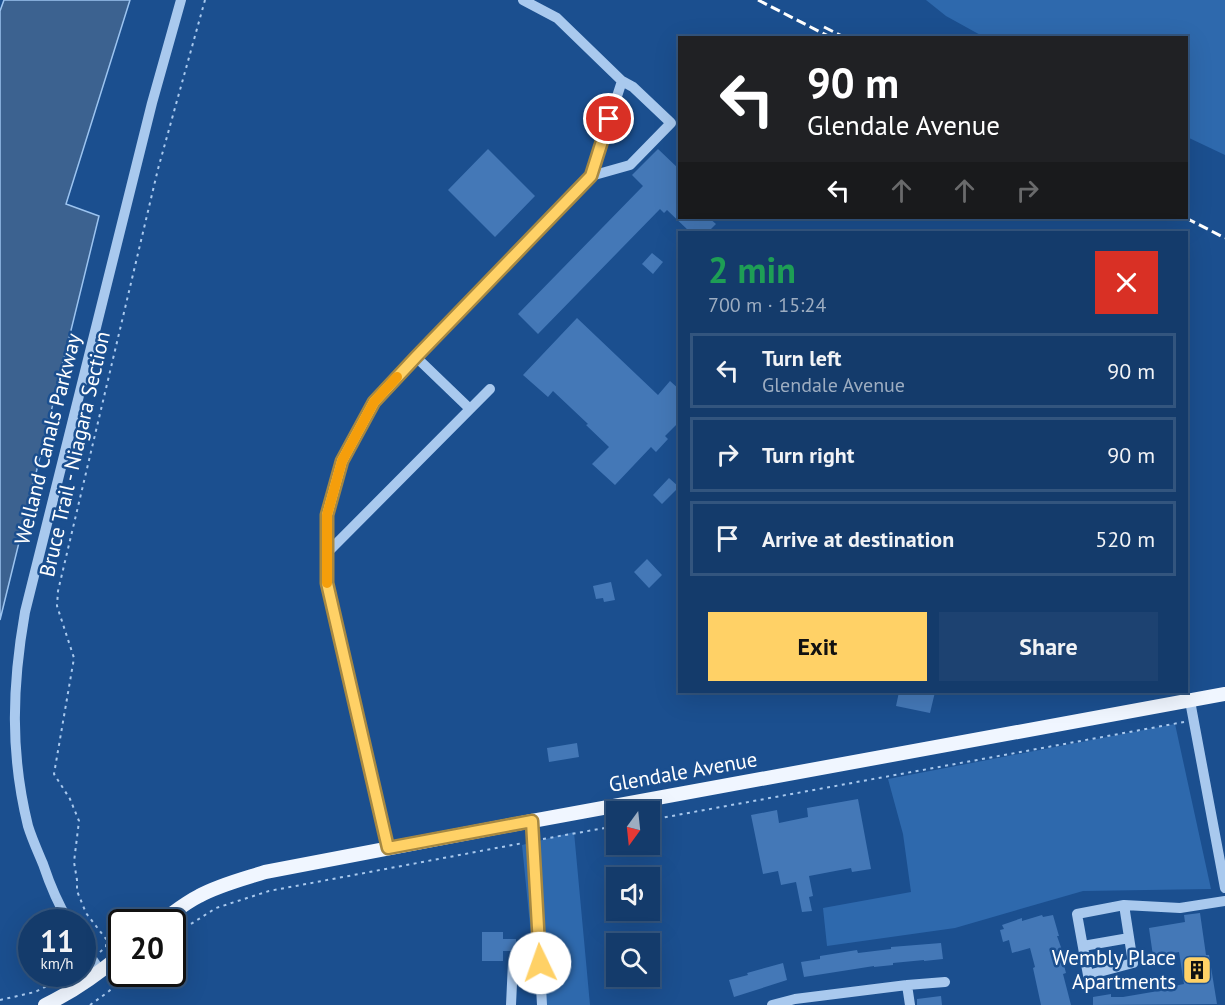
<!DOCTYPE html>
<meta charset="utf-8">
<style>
body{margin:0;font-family:"PT Sans",sans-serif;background:#1d4271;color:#f1f3f6;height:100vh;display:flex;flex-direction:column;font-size:22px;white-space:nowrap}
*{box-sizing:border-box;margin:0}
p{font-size:20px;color:#9dadc1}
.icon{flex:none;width:33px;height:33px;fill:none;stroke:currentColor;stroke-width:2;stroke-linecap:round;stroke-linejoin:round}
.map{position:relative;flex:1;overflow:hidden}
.sheet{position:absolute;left:678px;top:231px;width:510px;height:462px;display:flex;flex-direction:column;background:#143b6b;border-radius:0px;box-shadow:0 6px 24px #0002,0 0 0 2px #33557e}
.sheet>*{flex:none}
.guide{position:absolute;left:678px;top:36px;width:510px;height:183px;border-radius:0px;box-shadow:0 6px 24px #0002,0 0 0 2px #33557e;background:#202124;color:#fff;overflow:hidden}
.needle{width:39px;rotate:195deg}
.controls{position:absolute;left:606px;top:801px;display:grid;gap:12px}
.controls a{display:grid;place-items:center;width:54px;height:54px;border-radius:0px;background:#143b6b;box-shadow:0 6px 24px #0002,0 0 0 2px #33557e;font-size:30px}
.speed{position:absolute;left:18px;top:909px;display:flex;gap:12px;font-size:30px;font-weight:700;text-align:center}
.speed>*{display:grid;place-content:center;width:78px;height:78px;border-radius:50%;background:#143b6b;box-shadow:0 6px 24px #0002,0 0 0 2px #33557e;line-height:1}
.speed small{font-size:15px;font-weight:400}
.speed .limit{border:3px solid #111;border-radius:9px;background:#fff;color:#111}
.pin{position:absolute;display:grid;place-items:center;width:51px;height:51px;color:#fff;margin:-26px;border:3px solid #fff;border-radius:50%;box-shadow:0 2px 6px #0007}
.me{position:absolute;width:66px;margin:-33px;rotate:357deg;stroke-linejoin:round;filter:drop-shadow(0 0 4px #0008)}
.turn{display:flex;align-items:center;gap:21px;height:126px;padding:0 30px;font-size:27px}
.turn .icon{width:78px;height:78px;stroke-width:2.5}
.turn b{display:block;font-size:42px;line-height:51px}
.lanes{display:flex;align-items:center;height:57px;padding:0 30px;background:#0003;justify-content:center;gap:30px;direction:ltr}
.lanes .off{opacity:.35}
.round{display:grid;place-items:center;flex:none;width:63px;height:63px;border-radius:0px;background:#1d4271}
.head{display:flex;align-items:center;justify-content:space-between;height:102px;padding:0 30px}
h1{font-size:36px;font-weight:700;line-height:45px;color:#1e9e55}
.button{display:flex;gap:12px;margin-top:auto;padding:12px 30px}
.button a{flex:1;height:69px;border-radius:0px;background:#ffd166;color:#111;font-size:24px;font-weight:700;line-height:69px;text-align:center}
.button a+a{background:#1d4271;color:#f1f3f6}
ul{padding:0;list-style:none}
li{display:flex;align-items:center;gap:18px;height:75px;margin:0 12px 9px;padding:0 18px;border:3px solid #33557e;border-radius:0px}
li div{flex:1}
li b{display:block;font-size:22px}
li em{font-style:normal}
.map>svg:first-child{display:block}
.green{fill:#2e69ad}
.water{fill:#3c6290;stroke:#9cc4f0;stroke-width:1.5}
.building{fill:#4478b7}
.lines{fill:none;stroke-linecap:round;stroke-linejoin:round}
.path{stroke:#a9c9ee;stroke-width:2;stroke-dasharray:3 4.5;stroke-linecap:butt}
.minor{stroke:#a9c9ee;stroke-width:10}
.major{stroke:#f0f6ff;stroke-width:14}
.rail{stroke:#fff;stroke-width:3;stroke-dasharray:10 4.5;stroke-linecap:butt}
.route-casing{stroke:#a68842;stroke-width:15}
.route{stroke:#ffd166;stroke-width:10}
.slow{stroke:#f59e0b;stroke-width:10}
.labels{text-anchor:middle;stroke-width:5;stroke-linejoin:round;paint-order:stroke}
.street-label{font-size:21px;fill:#fff;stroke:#1b4f8f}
.poi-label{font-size:21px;fill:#fff;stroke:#1b4f8f;text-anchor:end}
</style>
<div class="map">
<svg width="1225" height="1005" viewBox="0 0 1225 1005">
<rect width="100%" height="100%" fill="#1b4f8f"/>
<!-- green -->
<path class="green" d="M926,0H1225V155L1187,137L1186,38L984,37L946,16Z
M1175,724L1211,889L1083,891L955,928L827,946L823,908L911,892L903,834L888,779Z
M574,832L590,1005H538L522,845Z"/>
<!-- water -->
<path class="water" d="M4,0H130L66,204L99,216L0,620V11Z"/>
<!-- building -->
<path class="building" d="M488,149L535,196L495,237L448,190Z
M658,149L680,170V218H709L716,224L708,232H690L667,210L664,213L660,209L538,334L518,314L643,186L632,175Z
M652,253L663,262L653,274L642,264Z
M577,318L658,395L670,381L680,390V421L665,436L668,439L656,452L651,447L615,485L592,464L609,447L586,425L588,424L553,391L548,397L523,375Z
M669,478L679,487L662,504L653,495Z
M647,559L662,575L649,588L634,572Z
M611,582L615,600L604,602L603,598L596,599L593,586Z
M899,692H935L930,713L896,706Z
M577,743L579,757L549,762L547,748Z
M858,799L871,869L852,872L851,868L809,876L813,896L809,897L812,911L802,912L796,882L781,885L778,871L763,874L751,815L777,810L779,823L808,817L807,808Z
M1200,913L1206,955H1209L1217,1004L1093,1005V997L1111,994V997H1123L1164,990L1163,988L1184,984L1179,952L1153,956L1149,928L1185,922L1184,915Z
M1042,915L1043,917L1053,915L1059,936H1057L1063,953L1061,954L1066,973L1063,974L1071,1005H1041L1033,968L1035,967L1030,948L1012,953L1009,940L1003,942L1000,930L1004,929L1002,925L1022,918V921Z
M482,932H503V939H516V951H503V961H482Z
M941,943L943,959L924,961V960L893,963V965L874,967V966L804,977L801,962L820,959V956L857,950L858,953L891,949V947Z
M783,963L787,980L734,997L729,980L748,975L747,973Z
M941,996L942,1005H917V999Z"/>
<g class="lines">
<!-- path -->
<path class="path" d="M650,820L1184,722
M543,839L616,826
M172,936L216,908L269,891L523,843
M100,952L106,947V939L86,913L77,891V880L74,862L79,821L70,799L54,774L74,658L57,606L58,591L158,169L205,0
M0,1000L35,992L71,974
M90,1005L108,992L129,974"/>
<!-- minor -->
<path class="minor" d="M591,176L630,165L671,123L633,87L622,81
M416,357L470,409
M327,553L490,389
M1190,701L1225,888
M532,821L542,1005
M388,848L327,583V515L342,461L374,402L416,357L591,176L622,81L557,18L523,0
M1124,905L1133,963L1088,975L1077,914L1124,905L1180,908L1225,901
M69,922C58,904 50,885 43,864C38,852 32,839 28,826C10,753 12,686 25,612L152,103L181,0
M82,944L101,972
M1083,946L1129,938
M907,985L910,1005
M511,1005L513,962L540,963
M772,1005L795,999L907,985L945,982"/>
<!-- major -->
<path class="major" d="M160,922C173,913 185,903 199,896C219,885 243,879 265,872L532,821L1225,694
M45,1005C73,992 98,974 122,954"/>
<!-- rail -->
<path class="rail" d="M758,0L832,38
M824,27L846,38
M1186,218L1225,238"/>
</g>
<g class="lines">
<!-- route casing -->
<g class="route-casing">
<path id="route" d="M540,963L532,821L388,848L327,583V515L342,461L374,402L416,357L591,176L609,119"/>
</g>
<!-- route -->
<use href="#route" class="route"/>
<!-- slow -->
<path class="slow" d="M327,583V515L342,461L374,402L397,377"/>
</g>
<!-- icons -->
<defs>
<g id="building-square" transform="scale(1.5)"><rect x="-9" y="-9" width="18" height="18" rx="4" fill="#ffd166" stroke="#1b4f8f"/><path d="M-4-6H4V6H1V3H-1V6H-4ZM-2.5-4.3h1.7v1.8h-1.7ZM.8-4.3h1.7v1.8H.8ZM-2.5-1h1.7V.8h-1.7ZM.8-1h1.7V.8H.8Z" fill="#111"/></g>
</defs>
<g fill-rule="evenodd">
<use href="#building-square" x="1197" y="970"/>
</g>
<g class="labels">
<!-- street labels -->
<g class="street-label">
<text transform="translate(48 439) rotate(-76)" y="7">Welland Canals Parkway</text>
<text transform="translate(75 454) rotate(-77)" y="7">Bruce Trail - Niagara Section</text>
<text transform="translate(683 772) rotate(-10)" y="7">Glendale Avenue</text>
</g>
<!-- poi labels -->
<g class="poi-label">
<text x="1176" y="965">Wembly Place<tspan x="1176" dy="24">Apartments</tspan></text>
</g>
</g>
</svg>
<div class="controls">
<a><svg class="needle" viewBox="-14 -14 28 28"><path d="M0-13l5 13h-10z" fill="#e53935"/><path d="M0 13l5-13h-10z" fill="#9dadc1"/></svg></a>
<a><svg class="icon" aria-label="sound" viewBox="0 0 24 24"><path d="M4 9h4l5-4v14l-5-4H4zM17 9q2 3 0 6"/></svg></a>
<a><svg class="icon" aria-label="search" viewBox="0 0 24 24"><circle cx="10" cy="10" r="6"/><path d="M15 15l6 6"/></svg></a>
</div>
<div class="speed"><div>11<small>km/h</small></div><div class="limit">20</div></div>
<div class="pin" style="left:609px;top:119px;background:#d93025"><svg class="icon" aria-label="arrive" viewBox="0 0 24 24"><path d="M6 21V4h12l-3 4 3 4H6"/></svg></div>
<svg class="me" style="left:540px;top:963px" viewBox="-20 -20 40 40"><circle r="19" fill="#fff"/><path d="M0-13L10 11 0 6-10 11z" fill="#ffd166"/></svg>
<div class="guide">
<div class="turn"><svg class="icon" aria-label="left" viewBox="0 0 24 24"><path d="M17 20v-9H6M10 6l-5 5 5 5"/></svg><div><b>90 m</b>Glendale Avenue</div></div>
<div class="lanes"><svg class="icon" aria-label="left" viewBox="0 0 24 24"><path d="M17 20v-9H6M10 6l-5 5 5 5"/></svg><svg class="icon off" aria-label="ahead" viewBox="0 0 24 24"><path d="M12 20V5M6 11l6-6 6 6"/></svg><svg class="icon off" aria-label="ahead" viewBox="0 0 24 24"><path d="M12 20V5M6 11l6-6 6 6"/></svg><svg class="icon off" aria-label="right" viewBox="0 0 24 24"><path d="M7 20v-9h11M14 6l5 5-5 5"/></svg></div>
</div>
<section class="sheet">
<div class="head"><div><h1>2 min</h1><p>700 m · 15:24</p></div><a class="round" style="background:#d93025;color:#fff"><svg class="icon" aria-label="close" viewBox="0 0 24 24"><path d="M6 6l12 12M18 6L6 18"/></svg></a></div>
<ul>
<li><svg class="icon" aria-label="left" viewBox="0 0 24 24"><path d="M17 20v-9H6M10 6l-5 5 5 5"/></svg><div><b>Turn left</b><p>Glendale Avenue</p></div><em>90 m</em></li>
<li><svg class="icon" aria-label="right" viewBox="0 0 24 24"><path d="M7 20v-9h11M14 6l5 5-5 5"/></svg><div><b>Turn right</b></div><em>90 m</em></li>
<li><svg class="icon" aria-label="arrive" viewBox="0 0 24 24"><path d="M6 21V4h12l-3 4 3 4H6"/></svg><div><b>Arrive at destination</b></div><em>520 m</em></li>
</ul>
<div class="button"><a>Exit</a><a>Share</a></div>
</section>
</div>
